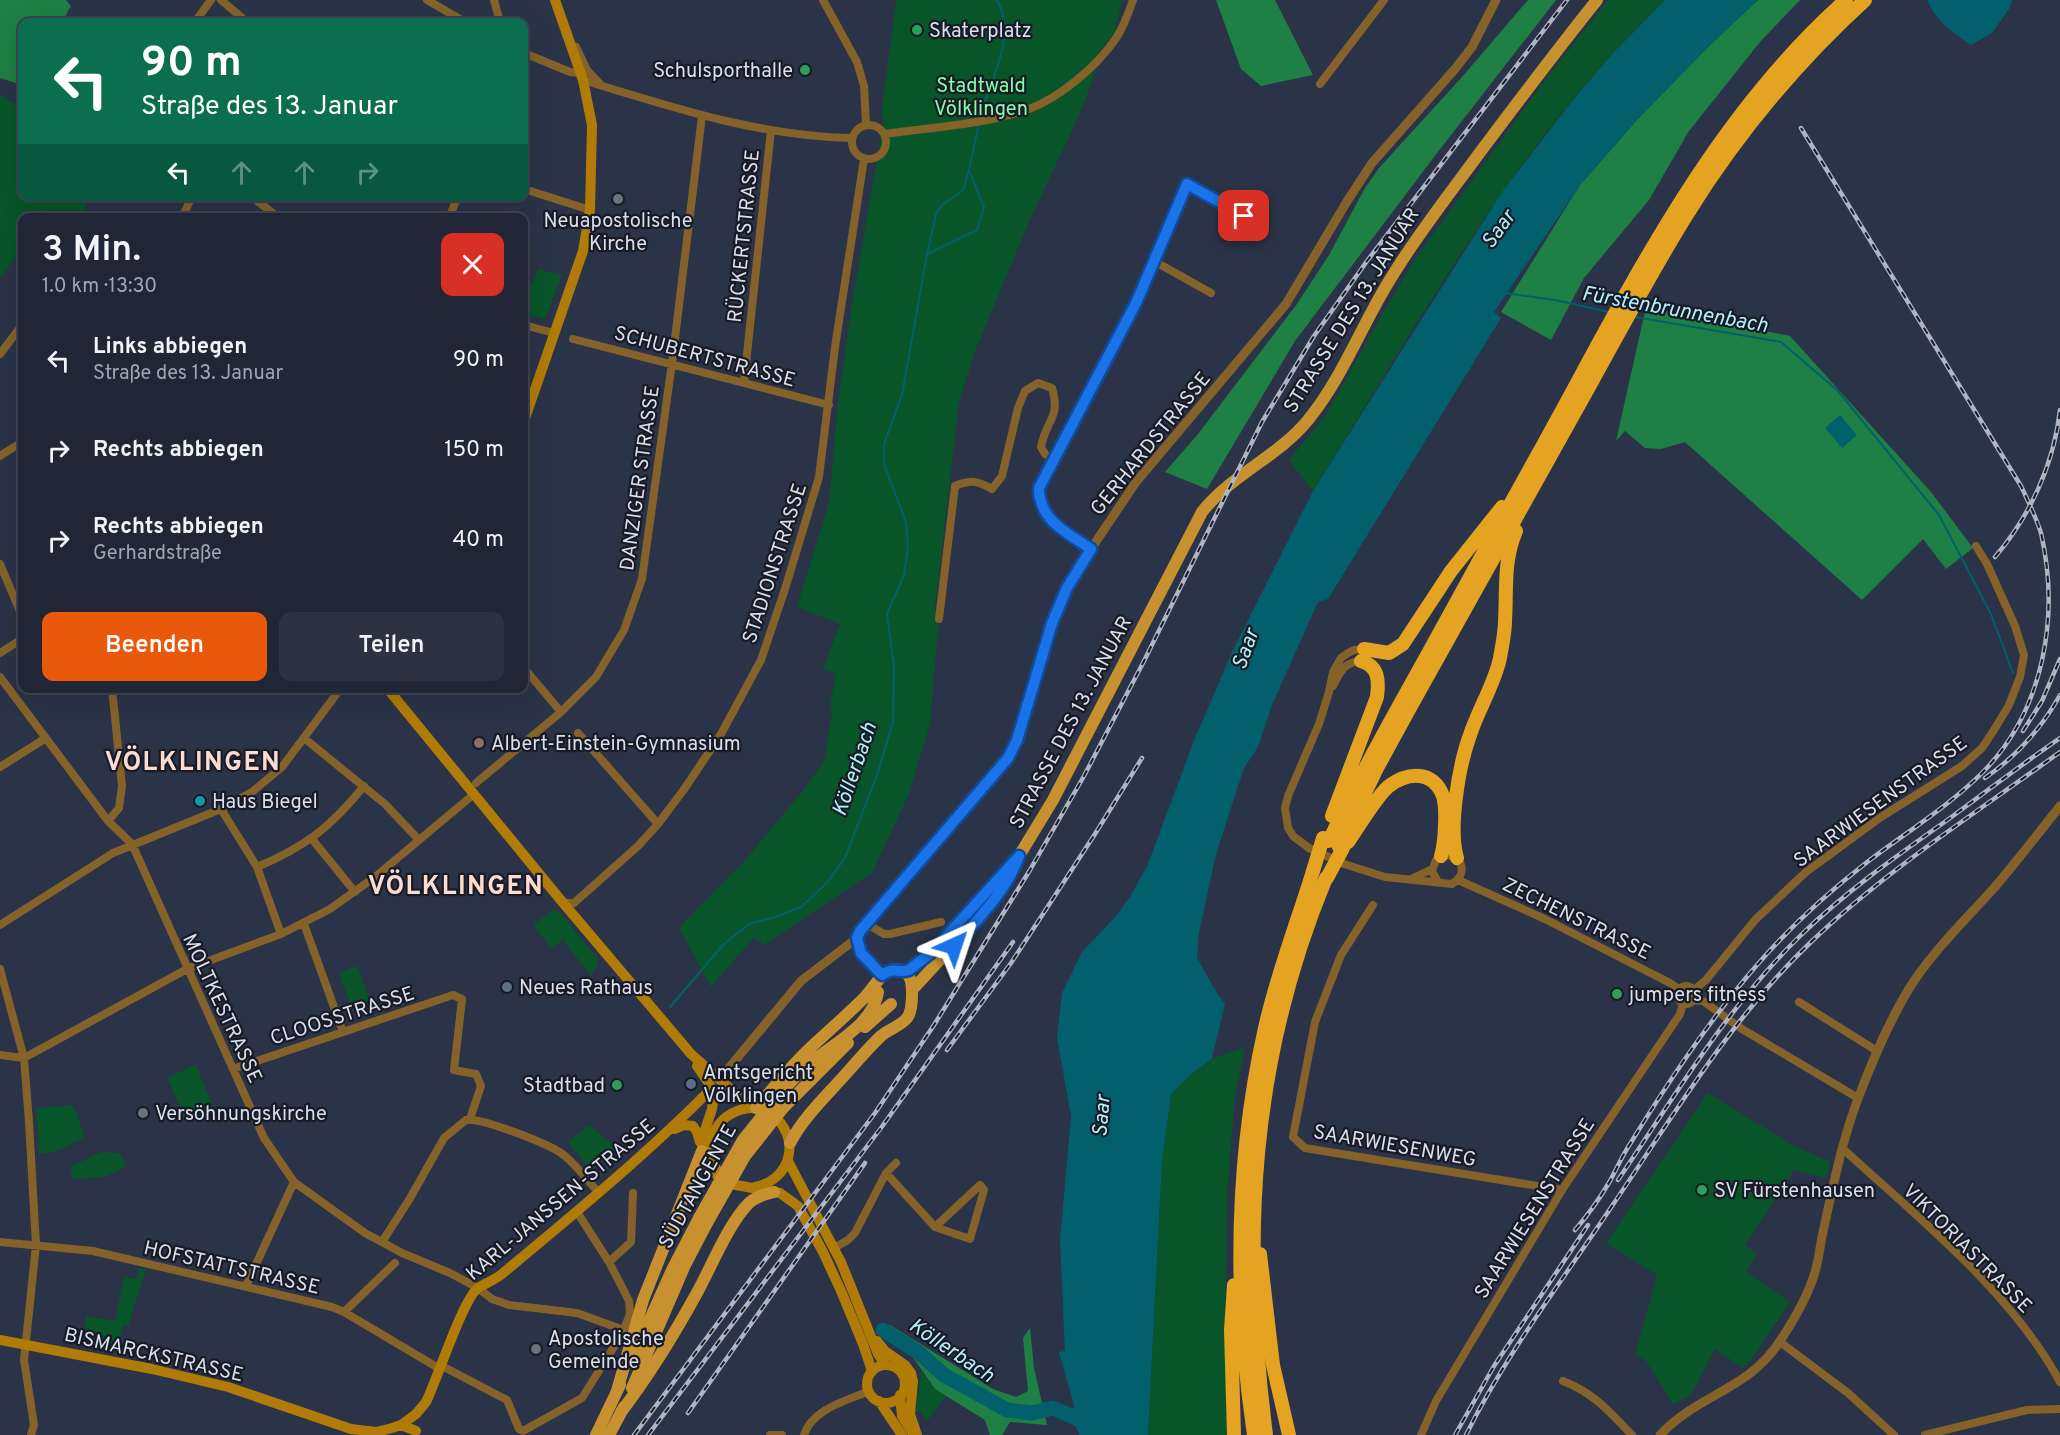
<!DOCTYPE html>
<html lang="de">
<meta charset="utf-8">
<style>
body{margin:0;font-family:Overpass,sans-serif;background:#2d3242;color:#f1f3f6;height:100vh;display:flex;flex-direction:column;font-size:22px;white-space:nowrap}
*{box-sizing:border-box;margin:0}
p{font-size:20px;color:#a2a5ad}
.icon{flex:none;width:33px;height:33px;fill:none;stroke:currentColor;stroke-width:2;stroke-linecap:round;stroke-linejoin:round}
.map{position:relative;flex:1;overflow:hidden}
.side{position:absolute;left:18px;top:213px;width:510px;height:480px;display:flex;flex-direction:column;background:#202636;border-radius:12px;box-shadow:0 6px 24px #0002,0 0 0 2px #3d4351}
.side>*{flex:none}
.banner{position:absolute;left:18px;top:18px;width:510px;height:183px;border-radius:12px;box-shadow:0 6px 24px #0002,0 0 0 2px #3d4351;background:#0b6e4f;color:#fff;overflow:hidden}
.pin{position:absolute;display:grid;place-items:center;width:51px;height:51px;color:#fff;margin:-26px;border-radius:12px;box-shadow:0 3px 9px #0006}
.me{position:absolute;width:66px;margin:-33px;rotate:42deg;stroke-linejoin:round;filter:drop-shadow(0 0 4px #0008)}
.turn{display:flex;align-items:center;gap:21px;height:126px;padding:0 24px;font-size:27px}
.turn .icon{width:78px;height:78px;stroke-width:2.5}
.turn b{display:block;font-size:42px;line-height:51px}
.lanes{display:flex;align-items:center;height:57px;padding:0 24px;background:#0003;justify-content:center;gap:30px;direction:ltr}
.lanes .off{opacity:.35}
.round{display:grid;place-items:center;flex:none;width:63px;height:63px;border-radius:12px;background:#2d3242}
.head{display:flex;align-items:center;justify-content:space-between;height:102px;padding:0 24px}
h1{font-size:36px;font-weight:600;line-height:45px}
.button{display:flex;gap:12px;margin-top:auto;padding:12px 24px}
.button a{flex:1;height:69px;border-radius:12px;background:#ea580c;color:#fff;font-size:24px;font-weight:600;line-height:69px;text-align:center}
.button a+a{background:#2d3242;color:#f1f3f6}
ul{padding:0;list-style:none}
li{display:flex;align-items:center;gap:18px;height:90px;padding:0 24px}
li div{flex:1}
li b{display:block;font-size:22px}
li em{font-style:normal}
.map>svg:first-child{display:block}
.green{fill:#085529}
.forest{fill:#1e8044}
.water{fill:#02606c}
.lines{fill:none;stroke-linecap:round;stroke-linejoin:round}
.stream{stroke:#02606c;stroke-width:2}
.river{stroke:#02606c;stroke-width:15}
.minor{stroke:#84622a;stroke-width:8}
.tertiary{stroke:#84622a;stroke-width:9}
.secondary{stroke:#b07b06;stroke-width:10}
.primary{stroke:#c8912f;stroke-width:12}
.motorway{stroke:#e4a321;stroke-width:14}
.rail-casing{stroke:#afb5c5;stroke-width:4.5}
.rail{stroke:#181b25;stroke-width:2;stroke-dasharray:7;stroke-linecap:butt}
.primary-bridge{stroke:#c8912f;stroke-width:12}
.motorway-bridge{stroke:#e4a321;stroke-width:14}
.route-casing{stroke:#114b97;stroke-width:15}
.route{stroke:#1a73e8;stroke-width:10}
.leisure-dot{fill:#2e9e5b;stroke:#181b25;stroke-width:2}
.worship-dot{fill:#6b7280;stroke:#181b25;stroke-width:2}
.education-dot{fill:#8d6e63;stroke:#181b25;stroke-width:2}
.culture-dot{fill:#0f9aa8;stroke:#181b25;stroke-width:2}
.service-dot{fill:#5c6f8a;stroke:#181b25;stroke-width:2}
.labels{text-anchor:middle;stroke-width:4.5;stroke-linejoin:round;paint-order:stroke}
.poi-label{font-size:20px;fill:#dadfed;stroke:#181b25;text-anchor:start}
.park-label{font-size:20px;fill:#86fca8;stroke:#181b25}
.street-label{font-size:20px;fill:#dadfed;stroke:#181b25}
.water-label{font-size:21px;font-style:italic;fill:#b3f0fb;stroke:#181b25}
.district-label{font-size:26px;font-weight:bold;letter-spacing:1.5px;fill:#fcdcd0;stroke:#181b25}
</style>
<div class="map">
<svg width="2060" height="1435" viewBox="0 0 2060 1435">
<rect width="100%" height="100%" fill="#2b3348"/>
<!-- green -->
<path class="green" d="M896,0H1122L1114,34L1100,51L1092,82L1077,120L1028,224L976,349L959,402L935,608L939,619L930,724L908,796L872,873L764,945L754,937L711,987L679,928L747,858L805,788L824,761L832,712L830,705L836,674L823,669L840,624L797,607L829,502L838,403L852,303L884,119L881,117Z
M1608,0H1665C1519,138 1419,322 1313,491L1289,460L1327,413L1385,309L1415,259L1540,87Z
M0,95L22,108V196L87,197L84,217L22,218C22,251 20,252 0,278Z
M538,269L562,275L545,319L524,313V304Z
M553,910L560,912L597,958V966L591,976L563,940L552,949L533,925Z
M357,966L370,1002L352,1009L339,973Z
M1245,1047L1235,1097L1227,1194L1225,1329L1227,1435H1148L1162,1160L1171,1095L1190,1075L1212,1059Z
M196,1065L214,1110L186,1121L167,1077Z
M1708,1093L1792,1145L1830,1162L1826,1178L1794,1170L1745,1245L1757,1254L1746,1272L1790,1302L1753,1357L1743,1368L1715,1349L1691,1395L1673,1404L1646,1361L1635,1355L1657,1275L1606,1243Z
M73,1105L84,1134L83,1138L57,1151L39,1154L36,1108Z
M589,1125L618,1149L592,1170L589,1169L568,1142Z
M101,1152L120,1153L126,1166L105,1177L73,1179L70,1167Z
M139,1268L146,1270L128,1326L123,1325L117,1351L84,1345L86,1316L115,1321L124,1277L136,1279Z
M921,1371L935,1389L947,1395L927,1421L919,1410L916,1412Z"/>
<!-- forest -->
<path class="forest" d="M0,0H66L71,6L62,22H22V85L0,78Z
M1216,0H1275L1313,75L1261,86L1241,69Z
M1528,0H1556L1434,157L1295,341L1207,489L1165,472L1198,434L1297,304L1329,255L1365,188L1379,168L1462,77Z
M1758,0H1800L1760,42L1689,131L1649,200L1584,278L1551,340L1501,312L1580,185L1636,121L1709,46Z
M1646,307L1790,336L1931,492L1973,548L1946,569L1923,539L1862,600L1685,442L1661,449L1645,448L1625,431L1616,441Z
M890,1325L993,1389L1016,1397L1028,1391L1023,1338L1030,1328L1034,1368L1047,1425L1010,1422L1002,1435H990L985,1420L935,1389L910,1353L886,1338L882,1328Z"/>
<!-- water -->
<path class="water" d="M1665,0H1758L1709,46L1636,121L1580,185L1494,312L1501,318L1328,599L1318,602L1272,705L1258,747L1244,768L1216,854L1199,932L1197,958L1217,993L1225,1004L1212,1059L1190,1075L1171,1095L1162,1160L1148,1435H1079L1075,1423L1066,1419L1065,1414L1073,1410L1074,1405L1059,1352L1065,1351L1060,1241L1071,1116L1057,1037L1062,993L1082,952L1116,916L1130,897L1148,864L1195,738L1233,650L1313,491L1502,192L1573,100L1613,53Z
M1927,0H2012L2009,9L1992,33L1971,45C1953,33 1936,21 1927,0Z
M1840,415L1857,435L1842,448L1825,428Z"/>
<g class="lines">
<!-- stream -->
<path class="stream" d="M980,118C989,80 1018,38 997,0
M927,254L936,214L942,205L963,190L969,170
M1505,293L1555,300L1609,312
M1635,317L1781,342L1838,391L1939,515L1991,614L2013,673
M670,1007L723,945L749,924L775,917L801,907L826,884L845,858L877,775L893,722L894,666L887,614L904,575L908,546L906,522L884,464V444L902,395L927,254L977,230L984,207L969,170L979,123"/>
<!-- river -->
<path class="river" d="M883,1330L918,1352L944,1375L1007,1410L1032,1413L1053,1408L1085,1422L1094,1435"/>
<!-- minor -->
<path class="minor" d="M221,0L247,22
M427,0L465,22
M494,0L500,22
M823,0L857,62L864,86L866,124
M195,22L211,0
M576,47L587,70L600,84
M524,53L570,72L581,73
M583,80C671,107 758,136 851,138
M1320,84L1384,0
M852 142a17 17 0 1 1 34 0a17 17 0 1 1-34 0Z
M885,134C932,127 984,125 1029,109C1059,98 1096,67 1114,41C1123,29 1128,14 1133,0
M524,189L590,210
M251,196L279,218
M182,218L192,196
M449,218L458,196
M1154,261L1211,293
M524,325L554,333
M573,339L829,405
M0,354L22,325
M744,382L771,130
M0,456L22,442
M1091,549C1067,533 1039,520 1039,488L1136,303L1187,184L1263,227
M0,564L22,616
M939,619L955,486C971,479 978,481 992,489L1002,476L1018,408L1025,391L1038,383L1052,388C1061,418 1046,420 1041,447L1045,454L1054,459
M1364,649L1354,650L1348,653L1341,658L1333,672L1329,692L1319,724L1288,796L1285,808L1288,828L1293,836L1309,848L1344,864L1385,877L1452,884C1468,874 1463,855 1445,855L1436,860L1432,871L1438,882
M0,653L22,639
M524,668L561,712
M0,677L108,821L132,844L264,1138L294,1182L365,1233L402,1253L450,1273L478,1288L492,1299L509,1305L577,1313L624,1330
M1333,686C1340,672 1344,662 1361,661
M578,733L658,824
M304,738L385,804L419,840
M0,767L46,738
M476,783L561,712L596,677L624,630L642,579L672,363L702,116
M221,809L257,867L281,934
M108,821L119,808L122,786L112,688
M312,839L355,892
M257,867C305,847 331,827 364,786
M1411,879L1432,869
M1458,880L1545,919L1670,983L1679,989
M564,903H574L638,846L658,824L685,788L721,734L761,660L785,589L819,477L835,347L864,159
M1373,905L1341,955L1315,1022L1293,1137L1305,1148L1562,1190
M304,924L343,1032
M867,924L884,934H890L941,922
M0,925L113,853L221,809L252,792L282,767L341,688
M0,969L24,1058L29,1122L36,1245L24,1360L34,1425L31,1435
M1677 995a9 9 0 1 1 18 0a9 9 0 1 1-18 0Z
M1694,990L1706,980L1755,920L1806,872L1881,817L1962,766L1982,748L1994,730L2009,705L2020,677L2024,655L2015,626L1987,564L1976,546
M1693,1000L1703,1001L1742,1029L1858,1098
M1799,1002L1877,1051
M0,1055L24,1058L187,969L281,934L330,909L375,877L474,794
M233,1069L453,995L462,999L454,1070L476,1074L481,1086L470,1119
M1842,1148C1917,1217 2011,1291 2060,1382
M886,1173L935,1227L970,1239L984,1190L980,1185L935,1227
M0,1242L93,1251L332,1307L344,1312L440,1369
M382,1242L409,1200L444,1138L466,1120C480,1117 553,1145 565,1156C578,1167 588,1181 599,1193
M834,1248L848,1240L855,1233L886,1173L896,1163
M609,1262L631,1242L633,1193
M246,1286L294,1182
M344,1312L395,1263
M1780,1342L1848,1393L1894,1435
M442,1366L507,1400L519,1429L523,1431L582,1398L622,1334L630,1314L629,1301L624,1291L609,1262L577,1212
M1563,1381C1595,1394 1609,1411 1632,1435
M770,1435H782
M804,1435C812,1409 846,1401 869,1391
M1421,1435L1436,1401L1562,1190L1680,1014L1683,1004
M1925,1435L2027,1410L2060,1409"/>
<!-- tertiary -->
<path class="tertiary" d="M857,938L861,953L882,975
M719,1080L801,981L857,938L860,931L1008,758L1017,740L1052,623L1067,588L1091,549L1136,482L1286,304L1346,203L1372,163L1455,69L1472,47L1496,0
M1660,1435C1698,1394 1749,1390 1780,1341C1794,1320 1808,1296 1815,1272C1819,1259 1820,1245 1823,1232C1833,1186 1842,1140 1859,1096C1874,1057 1891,1016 1914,981C1937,947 1967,918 1994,888C2017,861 2038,834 2060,806"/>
<!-- secondary -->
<path class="secondary" d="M524,421L583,251L590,210L592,125L583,80L555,0
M387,688L559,898L691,1054L752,1108
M697,1066L710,1085L714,1095L712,1109L702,1139V1151L707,1166L714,1173L736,1185L780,1193L798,1206L823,1252L841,1291L863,1344L872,1371
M674,1129L684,1125L693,1126L697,1132L700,1142
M788,1161L841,1262L878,1354L886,1365
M717,1170C700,1141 720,1108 754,1108
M755,1187C792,1180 802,1136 771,1114
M0,1340L152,1369L228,1387L351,1429L376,1432L392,1428L401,1425L416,1414L426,1402C437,1380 463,1299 478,1288C485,1283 495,1280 502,1274C574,1214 646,1155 712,1088
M877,1341L885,1351L905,1365L911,1373L913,1381L910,1414L917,1435
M867 1384a19 19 0 1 1 38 0a19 19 0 1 1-38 0Z
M900,1395L902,1416L912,1432
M879,1401L902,1435
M401,1425L416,1431"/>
<!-- primary -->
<path class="primary" d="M904,971C934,961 982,898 1003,872
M913,989L983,913L1014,869L1019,856L1053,800L1202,512C1231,475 1279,456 1308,420C1343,377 1362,324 1391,278C1417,235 1448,196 1478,155C1517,103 1556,51 1597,0
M865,1027L891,1004
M774,1101C786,1088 798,1072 813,1061C836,1042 873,1024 878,992
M756,1108C773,1089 789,1068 808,1050C826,1033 846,1016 864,998C871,991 881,974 888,971C895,968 903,969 908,975C914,982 913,1011 907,1018C901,1026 889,1029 881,1036C868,1048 856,1063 844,1076C825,1097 803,1118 790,1143
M783,1108L848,1043
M635,1353L672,1270L699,1218
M632,1388L685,1265L707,1223
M617,1391L643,1300L702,1151
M621,1412C650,1374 675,1333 698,1291C712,1265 729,1223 749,1203C756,1196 766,1194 774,1192
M596,1435L620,1385
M609,1435L624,1407"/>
<!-- motorway -->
<path class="motorway" d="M1364,649L1389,653L1403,644L1451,571L1502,507
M1332,816L1377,697C1379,681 1379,666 1361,661
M1329,841C1358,779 1391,720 1424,661C1462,592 1499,524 1537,456C1626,296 1707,123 1846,0
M1348,842C1357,829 1379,793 1389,786C1408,772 1433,770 1443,796C1447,809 1445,843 1441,856
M1339,847L1377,768L1411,706C1471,599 1530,492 1590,385C1621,329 1652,271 1686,216C1735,137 1796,63 1865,0
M1457,858C1448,828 1459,765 1470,735C1478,710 1495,683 1500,658C1502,646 1505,633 1505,621C1507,590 1503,561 1516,531
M1260,1254L1273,1365L1289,1435
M1234,1285L1231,1330L1234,1435
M1254,1435C1234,1300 1235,1161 1265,1028C1277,974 1297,923 1313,871
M1266,1435C1241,1240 1250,1061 1326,878"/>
<!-- rail casing -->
<g class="rail-casing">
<path id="rail" d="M1995,557C2030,516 2054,464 2060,410
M2023,731L2042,701L2060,659
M1985,778C2017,756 2041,729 2060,695
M947,1050L1011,963L1095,834L1142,758
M1618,1180C1675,1096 1727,1007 1800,936C1844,893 1895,857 1946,821C1984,793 2021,765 2060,738
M1575,1230C1588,1215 1600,1198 1610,1181C1617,1168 1622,1156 1630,1144C1668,1082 1709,1020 1757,965C1789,928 1826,894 1866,863C1905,833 1948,807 1983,772C2044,710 2060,616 2041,533C2036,517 2028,501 2021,486L1801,128
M688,1413L865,1163
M634,1435L875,1113L934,1025L1030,870L1084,776L1144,661L1262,422L1314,336L1367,261L1567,0
M648,1435L881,1128L1013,942
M1455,1435L1494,1366L1588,1225
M1466,1435C1506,1354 1562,1281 1612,1206C1674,1115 1731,1018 1811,942C1885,871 1977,812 2060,752"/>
</g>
<!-- rail -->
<use href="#rail" class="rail"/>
<!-- primary-bridge -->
<path class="primary-bridge" d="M699,1218L743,1140L774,1101
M707,1223L745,1156L783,1108"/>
<!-- motorway-bridge -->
<path class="motorway-bridge" d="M1313,871L1323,838
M1327,878L1343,848"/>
</g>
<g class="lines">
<!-- route casing -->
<g class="route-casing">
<path id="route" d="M954,946C978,919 1007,890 1019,856L933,951L909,970C899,974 894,966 882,975L861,953L857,938L860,931L1008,758L1017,740L1052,623L1067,588L1091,549C1067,533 1039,520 1039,488L1136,303L1187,184L1244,216"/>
</g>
<!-- route -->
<use href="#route" class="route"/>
</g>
<!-- markers -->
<g class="leisure-dot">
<circle cx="917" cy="30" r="6"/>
<circle cx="805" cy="70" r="6"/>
<circle cx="1617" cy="994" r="6"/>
<circle cx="617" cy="1085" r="6"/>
<circle cx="1702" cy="1190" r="6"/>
</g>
<g class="worship-dot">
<circle cx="618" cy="199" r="6"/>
<circle cx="143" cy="1113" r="6"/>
<circle cx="536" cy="1349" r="6"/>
</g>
<circle class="education-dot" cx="479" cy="743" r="6"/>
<circle class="culture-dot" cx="200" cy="801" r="6"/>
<g class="service-dot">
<circle cx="507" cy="987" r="6"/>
<circle cx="691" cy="1084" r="6"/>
</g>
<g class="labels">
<!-- poi labels -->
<g class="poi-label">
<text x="929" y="37">Skaterplatz</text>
<text x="793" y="77" text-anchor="end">Schulsporthalle</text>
<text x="618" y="227" text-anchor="middle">Neuapostolische<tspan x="618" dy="23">Kirche</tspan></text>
<text x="491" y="750">Albert-Einstein-Gymnasium</text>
<text x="212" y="808">Haus Biegel</text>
<text x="519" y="994">Neues Rathaus</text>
<text x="1629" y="1001">jumpers fitness</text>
<text x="703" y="1079">Amtsgericht<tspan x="703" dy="23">Völklingen</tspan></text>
<text x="605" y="1092" text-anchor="end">Stadtbad</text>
<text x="155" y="1120">Versöhnungskirche</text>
<text x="1714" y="1197">SV Fürstenhausen</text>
<text x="548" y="1345">Apostolische<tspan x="548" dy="23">Gemeinde</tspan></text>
</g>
<!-- park labels -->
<g class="park-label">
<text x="981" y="92">Stadtwald<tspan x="981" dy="23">Völklingen</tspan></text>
</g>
<!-- street labels -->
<g class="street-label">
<text transform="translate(743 236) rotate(-84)" y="7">RÜCKERTSTRASSE</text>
<text transform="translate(1351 310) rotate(-58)" y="7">STRASSE DES 13. JANUAR</text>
<text transform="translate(705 356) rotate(15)" y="7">SCHUBERTSTRASSE</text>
<text transform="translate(1150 443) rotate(-51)" y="7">GERHARDSTRASSE</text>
<text transform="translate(639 478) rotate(-82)" y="7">DANZIGER STRASSE</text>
<text transform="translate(774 563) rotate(-72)" y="7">STADIONSTRASSE</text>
<text transform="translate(1070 722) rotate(-62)" y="7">STRASSE DES 13. JANUAR</text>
<text transform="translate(1880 801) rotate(-36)" y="7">SAARWIESENSTRASSE</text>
<text transform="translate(1577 918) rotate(26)" y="7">ZECHENSTRASSE</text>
<text transform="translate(223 1008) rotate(65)" y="7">MOLTKESTRASSE</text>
<text transform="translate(342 1015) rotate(-18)" y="7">CLOOSSTRASSE</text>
<text transform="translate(1395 1145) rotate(10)" y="7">SAARWIESENWEG</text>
<text transform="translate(697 1186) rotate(-61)" y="7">SÜDTANGENTE</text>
<text transform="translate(560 1199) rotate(-40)" y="7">KARL-JANSSEN-STRASSE</text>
<text transform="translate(1534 1208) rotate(-58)" y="7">SAARWIESENSTRASSE</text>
<text transform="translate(1968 1248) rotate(45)" y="7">VIKTORIASTRASSE</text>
<text transform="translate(232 1267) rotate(13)" y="7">HOFSTATTSTRASSE</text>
<text transform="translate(154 1354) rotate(13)" y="7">BISMARCKSTRASSE</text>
</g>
<!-- water labels -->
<g class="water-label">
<text transform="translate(1498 229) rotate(-54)" y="7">Saar</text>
<text transform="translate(1675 309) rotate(10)" y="7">Fürstenbrunnenbach</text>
<text transform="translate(1245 649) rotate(-70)" y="7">Saar</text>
<text transform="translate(854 769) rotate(-71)" y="7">Köllerbach</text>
<text transform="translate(1101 1116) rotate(-85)" y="7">Saar</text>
<text transform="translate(952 1350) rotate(34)" y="7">Köllerbach</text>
</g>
<!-- district labels -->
<g class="district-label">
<text x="193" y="770">VÖLKLINGEN</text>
<text x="456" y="894">VÖLKLINGEN</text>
</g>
</g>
</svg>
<div class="pin" style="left:1244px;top:216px;background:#d93025"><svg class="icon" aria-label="arrive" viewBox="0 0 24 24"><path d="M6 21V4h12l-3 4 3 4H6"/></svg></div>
<svg class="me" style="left:954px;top:946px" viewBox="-20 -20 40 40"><path d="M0-17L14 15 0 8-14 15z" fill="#1a73e8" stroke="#fff" stroke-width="4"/></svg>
<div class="banner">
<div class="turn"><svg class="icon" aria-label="left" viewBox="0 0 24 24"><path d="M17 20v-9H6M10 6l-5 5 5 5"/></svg><div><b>90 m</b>Straße des 13. Januar</div></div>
<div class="lanes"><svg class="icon" aria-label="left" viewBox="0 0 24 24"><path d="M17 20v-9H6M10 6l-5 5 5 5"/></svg><svg class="icon off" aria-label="ahead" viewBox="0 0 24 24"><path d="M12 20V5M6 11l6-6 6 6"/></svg><svg class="icon off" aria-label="ahead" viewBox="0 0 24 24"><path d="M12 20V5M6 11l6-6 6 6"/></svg><svg class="icon off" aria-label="right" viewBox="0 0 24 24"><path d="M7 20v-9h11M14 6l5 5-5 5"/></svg></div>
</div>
<section class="side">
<div class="head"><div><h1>3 Min.</h1><p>1.0 km · 13:30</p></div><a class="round" style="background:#d93025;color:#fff"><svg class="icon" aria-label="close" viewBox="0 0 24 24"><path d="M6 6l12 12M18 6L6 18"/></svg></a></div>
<ul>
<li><svg class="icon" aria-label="left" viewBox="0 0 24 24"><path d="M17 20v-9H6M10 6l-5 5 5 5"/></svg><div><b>Links abbiegen</b><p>Straße des 13. Januar</p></div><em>90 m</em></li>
<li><svg class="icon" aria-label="right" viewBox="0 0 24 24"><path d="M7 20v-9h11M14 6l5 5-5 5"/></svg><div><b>Rechts abbiegen</b></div><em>150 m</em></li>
<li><svg class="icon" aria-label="right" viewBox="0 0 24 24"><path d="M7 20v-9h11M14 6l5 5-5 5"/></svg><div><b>Rechts abbiegen</b><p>Gerhardstraße</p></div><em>40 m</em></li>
</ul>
<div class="button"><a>Beenden</a><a>Teilen</a></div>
</section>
</div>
